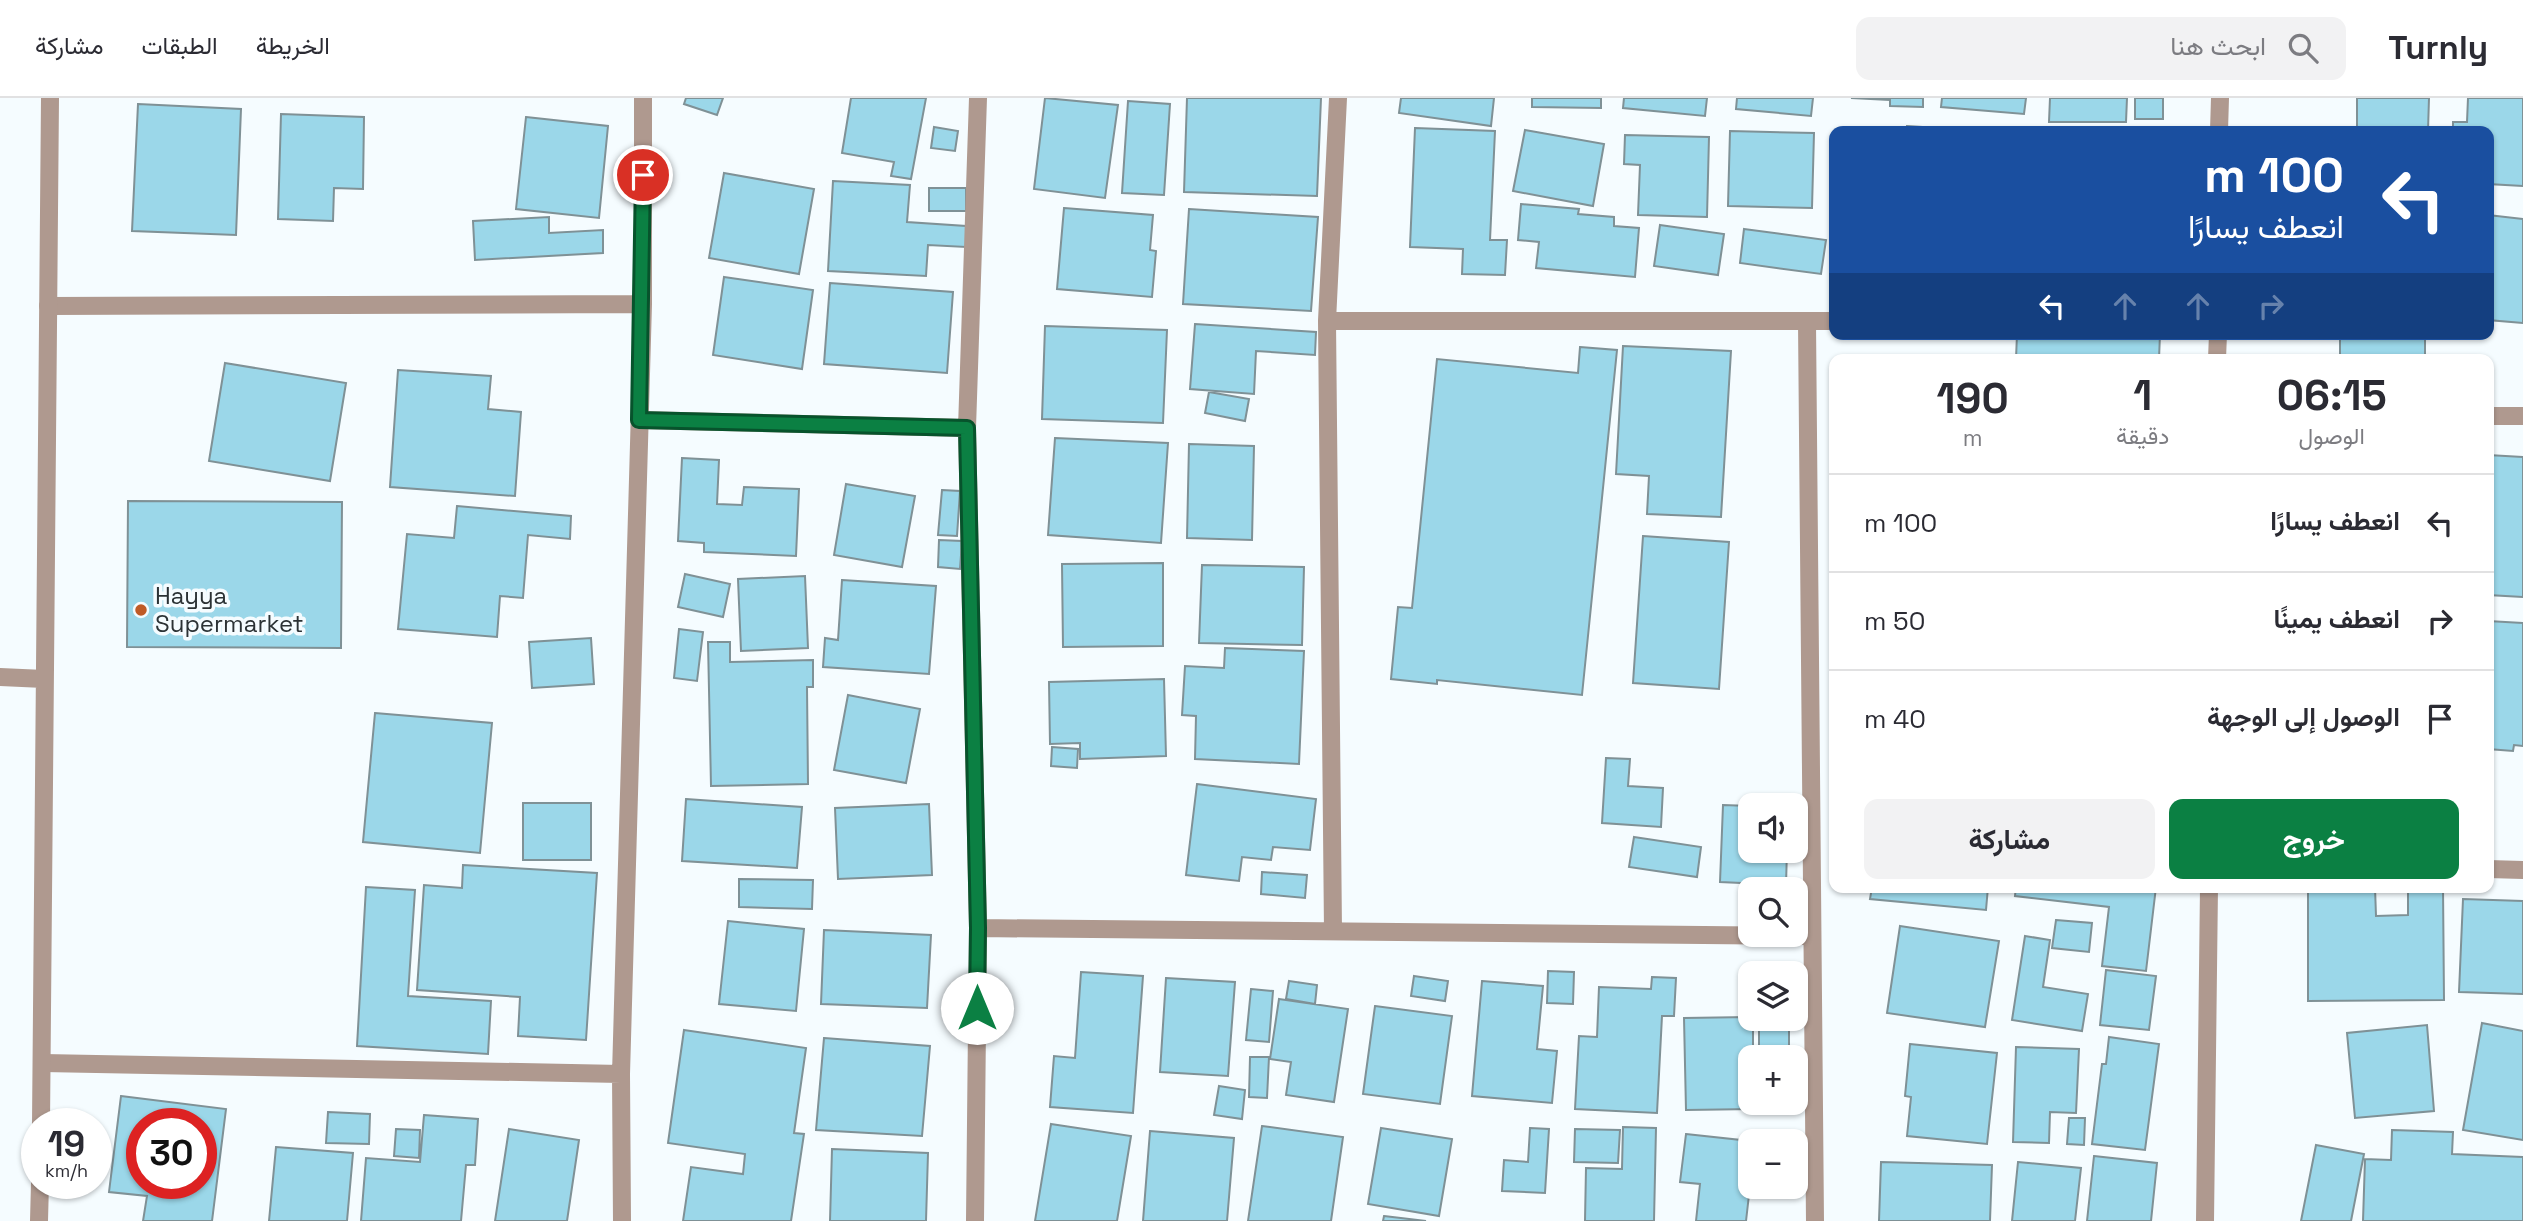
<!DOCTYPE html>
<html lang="ar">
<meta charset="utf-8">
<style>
body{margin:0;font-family:"Space Grotesk",Vazirmatn,sans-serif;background:#f2f2f3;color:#2b2b33;direction:rtl;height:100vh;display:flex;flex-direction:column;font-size:26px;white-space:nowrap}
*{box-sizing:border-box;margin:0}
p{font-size:23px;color:#7c7c81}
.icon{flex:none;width:38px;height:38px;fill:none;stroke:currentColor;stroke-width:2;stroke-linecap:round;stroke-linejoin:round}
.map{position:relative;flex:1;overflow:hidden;direction:ltr}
.panel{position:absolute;left:1829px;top:256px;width:665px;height:539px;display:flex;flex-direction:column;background:#fff;border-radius:14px;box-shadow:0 2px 5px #0004;direction:rtl}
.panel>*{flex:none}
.banner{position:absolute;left:1829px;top:28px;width:665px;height:214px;border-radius:14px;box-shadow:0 2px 5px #0004;direction:rtl;background:#1a4fa0;color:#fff;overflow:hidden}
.fabs{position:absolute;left:1738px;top:695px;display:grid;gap:14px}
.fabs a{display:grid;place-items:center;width:70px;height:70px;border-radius:14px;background:#fff;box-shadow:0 2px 5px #0004;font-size:35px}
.speed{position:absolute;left:21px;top:1010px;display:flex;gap:14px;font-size:35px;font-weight:700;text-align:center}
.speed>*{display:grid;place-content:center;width:91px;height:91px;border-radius:50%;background:#fff;box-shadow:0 2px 5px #0004;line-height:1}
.speed small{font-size:18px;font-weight:400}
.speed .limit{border:10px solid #d22;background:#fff;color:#111}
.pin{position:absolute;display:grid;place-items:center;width:60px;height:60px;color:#fff;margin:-30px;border:4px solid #fff;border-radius:50%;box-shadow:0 2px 7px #0007}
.me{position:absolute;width:77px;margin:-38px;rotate:0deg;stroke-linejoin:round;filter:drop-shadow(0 0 5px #0008)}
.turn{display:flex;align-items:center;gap:24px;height:147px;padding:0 35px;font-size:32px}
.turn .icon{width:91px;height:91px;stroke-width:2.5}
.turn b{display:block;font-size:49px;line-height:60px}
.lanes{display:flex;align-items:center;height:66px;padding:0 35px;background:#0003;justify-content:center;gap:35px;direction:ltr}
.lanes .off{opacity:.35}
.eta{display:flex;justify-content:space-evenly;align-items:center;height:119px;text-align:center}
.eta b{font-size:42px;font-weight:700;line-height:49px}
.cta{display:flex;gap:14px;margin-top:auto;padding:14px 35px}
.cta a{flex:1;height:80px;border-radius:14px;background:#0b8043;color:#fff;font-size:28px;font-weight:700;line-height:80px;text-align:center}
.cta a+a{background:#f2f2f3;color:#2b2b33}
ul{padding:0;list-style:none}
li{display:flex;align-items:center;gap:21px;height:98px;padding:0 35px;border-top:2px solid #e1e1e2}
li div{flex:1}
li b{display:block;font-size:26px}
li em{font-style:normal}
header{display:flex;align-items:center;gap:42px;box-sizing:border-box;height:98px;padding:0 35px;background:#fff;border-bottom:2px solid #e1e1e2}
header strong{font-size:33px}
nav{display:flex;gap:38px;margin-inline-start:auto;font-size:24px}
.search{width:490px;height:63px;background:#f2f2f3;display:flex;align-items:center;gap:18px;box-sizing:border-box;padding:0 24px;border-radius:14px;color:#7c7c81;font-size:26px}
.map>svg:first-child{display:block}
.building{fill:#9bd7e9;stroke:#7f9196;stroke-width:2;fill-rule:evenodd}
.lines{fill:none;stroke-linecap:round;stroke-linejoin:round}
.minor{stroke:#af998f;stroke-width:18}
.tertiary{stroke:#af998f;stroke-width:18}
.route-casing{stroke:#07532c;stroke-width:18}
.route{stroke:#0b8043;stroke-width:12}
.poi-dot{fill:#bf5b27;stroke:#f5fcff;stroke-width:2.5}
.labels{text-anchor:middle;stroke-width:7;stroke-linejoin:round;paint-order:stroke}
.poi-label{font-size:24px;fill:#2b3235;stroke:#f5fcff;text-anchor:start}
</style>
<header>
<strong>Turnly</strong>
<div class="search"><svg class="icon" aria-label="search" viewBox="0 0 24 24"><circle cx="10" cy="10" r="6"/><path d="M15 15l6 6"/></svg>ابحث هنا</div>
<nav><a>الخريطة</a><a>الطبقات</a><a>مشاركة</a></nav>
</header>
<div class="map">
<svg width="2523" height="1123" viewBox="0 0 2523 1123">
<rect width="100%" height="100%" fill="#f5fcff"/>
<!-- building -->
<path class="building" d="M686,0H723L717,17L684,6Z
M851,0H926L911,81L891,78L894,64L842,55Z
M1045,0L1118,7L1105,100L1034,91Z
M1187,0H1321L1317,98L1184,94Z
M1401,0H1494L1491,28L1399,15Z
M1532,0H1601V10L1532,9Z
M1624,0H1707L1705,18L1623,10Z
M1737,0H1813L1811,18L1736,11Z
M1851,0H1923V9L1890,8V2Z
M1942,0H2026L2024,16L1941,9Z
M2050,0H2127L2126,24H2049Z
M2135,0H2163V21H2135Z
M2357,0H2429L2428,33H2357Z
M2468,0H2523V88L2488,86V33H2453V24H2467Z
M1128,3L1170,6L1164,97L1122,95Z
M138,6L241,11L236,137L132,133Z
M281,16L364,19L363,91L334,90L333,123L278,121Z
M526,19L608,28L599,120L516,111Z
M1907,28L1937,30L1936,33H1907Z
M934,29L958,33L955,53L931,50Z
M1415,30L1495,33L1490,142H1507L1505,177L1462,176L1463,151L1410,149Z
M1525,32L1604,46L1593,108L1513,93Z
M1730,33L1814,35L1812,110L1728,108Z
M1625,37L1709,39L1707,119L1638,117L1640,67L1624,66Z
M724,75L814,91L799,176L709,160Z
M833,83L910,87L907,124L966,128V149L928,147L926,178L828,173Z
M929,90H966V113H929Z
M1521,106L1579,111L1578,116L1614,119V128L1639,130L1635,179L1536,170L1539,144L1518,142Z
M1064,110L1153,117L1150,152L1156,153L1152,199L1057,191Z
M1189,111L1318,119L1311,213L1183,206Z
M2488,117L2523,121V225L2488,222Z
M549,119V135L603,132V155L475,162L473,123Z
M1660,127L1724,136L1718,177L1654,168Z
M1744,131L1826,142L1821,176L1740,165Z
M724,179L813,192L802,271L713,257Z
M830,185L953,194L947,275L824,266Z
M1195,226L1316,234L1315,257L1256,253L1254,296L1190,291Z
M1045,228L1167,232L1163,325L1042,321Z
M2017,236H2160L2159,261H2016Z
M2340,236H2425V261H2340Z
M1623,248L1731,253L1721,419L1647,416L1649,378L1616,376Z
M1580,249L1617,252L1582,597L1437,582V586L1391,581L1398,509L1412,510L1437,261L1578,275Z
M1888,257L1993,261H1888Z
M225,265L346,285L330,383L209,363Z
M398,272L491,278L488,311L521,314L515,398L390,389Z
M1209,294L1249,301L1245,323L1205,315Z
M1055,340L1168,345L1161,445L1048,437Z
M1189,346L1254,348L1252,442L1187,440Z
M2488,357L2523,359V499L2488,497Z
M682,360L719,362L717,406L742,407L744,389L799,391L796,458L704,454V445L678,443Z
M846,386L915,398L902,469L834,457Z
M942,392L960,393L957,438L938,437Z
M128,403L342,404L341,550L127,549Z
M457,408L571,418L570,441L528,437L523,500L500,498L497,539L398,531L407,436L454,440Z
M1643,438L1729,444L1719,591L1633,585Z
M939,442L962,443L960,471L938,469Z
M1163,465V548L1063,549L1062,466Z
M1202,467L1304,469L1302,547L1199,545Z
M685,476L730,486L723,519L678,509Z
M805,478L808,550L741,553L738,481Z
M842,482L936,488L929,576L823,569L825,540L838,542Z
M2488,523L2523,525V648L2514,647L2513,653L2488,651Z
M679,531L703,534L697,583L674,580Z
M591,540L594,586L532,590L529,544Z
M708,544H730V564L813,562V589H807L808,686L711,688Z
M1225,550L1304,553L1299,666L1195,661L1196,618L1182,617L1185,568L1224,570Z
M1164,581L1166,658L1080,661V645L1050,646L1049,584Z
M848,597L920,611L906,685L834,672Z
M375,615L492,625L480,755L363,744Z
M1052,649L1078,651L1077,670L1051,668Z
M1606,660L1630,661L1628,688L1663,690L1661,729L1602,725Z
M1197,686L1316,701L1310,752L1273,749L1271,762L1242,759L1239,783L1186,777Z
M686,701L802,709L797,770L682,763Z
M523,705H591V762H523Z
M929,706L932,777L838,781L835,710Z
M1723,707L1750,708V752H1787L1786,787L1720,784Z
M1634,739L1701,749L1697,779L1629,769Z
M463,767L597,775L586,942L518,938L520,899L417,892L424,787L462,790Z
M1262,774L1307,777L1305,800L1261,796Z
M739,781L813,782L812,811L739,809Z
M366,789L415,792L408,898L491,903L488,956L357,948Z
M1872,789H1988L1986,812L1870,801Z
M2016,789H2156L2146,873L2102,868L2109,809L2015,798Z
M2308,789H2375L2376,818L2408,817V789H2443L2444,902L2308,903Z
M2463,801L2523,803V896L2459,894Z
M2056,822L2092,825L2089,854L2052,850Z
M728,823L804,831L796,913L719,906Z
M1900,828L1999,843L1985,929L1887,915Z
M824,832L931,837L927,910L821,906Z
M2025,838L2050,842L2043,889L2088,896L2082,933L2012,922Z
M2106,872L2156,878L2149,932L2100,927Z
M1548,873L1574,874L1573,906L1547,905Z
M1081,874L1143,878L1133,1015L1050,1009L1054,958L1075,960Z
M1414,878L1448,883L1445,903L1411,898Z
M1652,879L1676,880L1674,918H1662L1657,1015L1575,1011L1579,938L1597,939L1599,889L1651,891Z
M1166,880L1235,884L1228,978L1160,974Z
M1289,883L1317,887L1315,906L1286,901Z
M1482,883L1543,888L1537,951L1557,953L1552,1005L1472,998Z
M1251,891L1273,893L1269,944L1246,942Z
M1279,901L1348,911L1334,1004L1286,997L1291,964L1270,961Z
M1375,908L1452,918L1440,1006L1363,996Z
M1750,919L1753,920V959H1750V1004H1754V1011L1686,1012L1684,920Z
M2482,925L2523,933V1042L2463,1032Z
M2427,927L2434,1013L2355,1020L2347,935Z
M1759,931H1789V959H1759Z
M684,932L806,950L794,1035L804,1036L791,1123H683L691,1069L743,1076L745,1056L668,1045Z
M2109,939L2159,946L2145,1052L2092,1046L2102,966H2106Z
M824,940L930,948L922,1038L816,1032Z
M1910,946L1997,955L1987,1046L1907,1038L1911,999L1905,998Z
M2016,949L2079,951L2076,1015L2050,1014L2049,1045L2013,1044Z
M1250,959H1269L1267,1000L1249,999Z
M1219,988L1245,992L1242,1021L1214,1017Z
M121,998L226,1011L212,1123H143L147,1098L109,1094ZM142,1026H201V1085H142Z
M328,1014L370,1016L369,1046L326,1045Z
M424,1017L478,1021L475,1067H466L461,1123H361L366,1060L420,1064Z
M2069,1020H2085L2084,1047L2067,1046Z
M1051,1026L1131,1038L1117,1123H1035Z
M1262,1028L1343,1039L1331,1123H1248Z
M1623,1029L1656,1030L1654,1123H1585L1586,1070L1622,1071Z
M1381,1030L1452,1041L1439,1118L1368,1106Z
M1530,1030L1549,1031L1545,1095L1502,1093L1504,1062L1528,1064Z
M396,1031L420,1032L419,1060L394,1058Z
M509,1031L579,1042L567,1123H495Z
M1575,1031L1620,1032L1618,1065L1574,1064Z
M2392,1032L2453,1034L2452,1056L2523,1059V1123H2363L2365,1061L2391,1062Z
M1150,1033L1234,1040L1227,1123H1143Z
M1686,1036L1750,1043V1088L1746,1123H1696L1700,1086L1680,1084Z
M2316,1047L2364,1056L2351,1123H2301Z
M276,1049L353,1055L347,1123H269Z
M832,1051L928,1055L926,1123H830Z
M2094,1058L2157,1065L2151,1123H2087Z
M1881,1064L1992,1067L1990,1123H1879Z
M2018,1064L2081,1070L2075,1123H2012Z
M1384,1118L1426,1123H1383Z"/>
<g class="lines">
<!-- minor -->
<path class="minor" d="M2219,33L2220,0
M48,208L643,206
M1327,223H1834
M1807,224L1815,1123
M2217,261L2218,236
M2488,318H2523
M639,322L967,330
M2488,771L2523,772
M978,830L1812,838
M1333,833L1327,223L1338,0
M43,965L621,976
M622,1123L621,976L643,206V0
M975,1123L978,830L967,330L978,0
M2205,1123L2209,789"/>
<!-- tertiary -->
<path class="tertiary" d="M0,579L44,581
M41,1026L50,0
M39,1123L40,1085"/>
</g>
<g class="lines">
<!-- route casing -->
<g class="route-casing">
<path id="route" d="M643,77L639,322L967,330L978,830L977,910"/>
</g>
<!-- route -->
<use href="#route" class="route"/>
</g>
<!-- markers -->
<circle class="poi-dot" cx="141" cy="512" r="7"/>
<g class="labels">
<!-- poi labels -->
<g class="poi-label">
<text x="155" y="506">Hayya<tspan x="155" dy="28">Supermarket</tspan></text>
</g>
</g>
</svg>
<div class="fabs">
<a><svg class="icon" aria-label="sound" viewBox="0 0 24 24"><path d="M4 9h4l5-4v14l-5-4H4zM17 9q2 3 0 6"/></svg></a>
<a><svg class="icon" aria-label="search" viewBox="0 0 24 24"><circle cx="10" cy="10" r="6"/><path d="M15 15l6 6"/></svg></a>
<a><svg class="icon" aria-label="layers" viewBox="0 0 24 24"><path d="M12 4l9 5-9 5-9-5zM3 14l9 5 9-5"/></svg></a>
<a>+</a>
<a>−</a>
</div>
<div class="speed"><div>19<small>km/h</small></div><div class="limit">30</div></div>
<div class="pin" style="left:643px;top:77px;background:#d93025"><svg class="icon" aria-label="arrive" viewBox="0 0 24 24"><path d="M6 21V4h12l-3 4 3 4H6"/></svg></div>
<svg class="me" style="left:977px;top:910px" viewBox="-20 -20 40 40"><circle r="19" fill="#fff"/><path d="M0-13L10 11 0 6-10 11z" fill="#0b8043"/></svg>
<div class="banner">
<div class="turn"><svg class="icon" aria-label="left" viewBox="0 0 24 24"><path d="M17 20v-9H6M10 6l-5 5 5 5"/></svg><div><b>100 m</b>انعطف يسارًا</div></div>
<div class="lanes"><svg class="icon" aria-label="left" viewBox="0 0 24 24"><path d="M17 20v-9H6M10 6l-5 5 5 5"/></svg><svg class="icon off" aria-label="ahead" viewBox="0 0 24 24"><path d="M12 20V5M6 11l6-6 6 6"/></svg><svg class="icon off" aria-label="ahead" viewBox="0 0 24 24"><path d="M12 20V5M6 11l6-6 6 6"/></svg><svg class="icon off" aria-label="right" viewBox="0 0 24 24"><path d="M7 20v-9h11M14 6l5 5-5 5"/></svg></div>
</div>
<section class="panel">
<div class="eta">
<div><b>06:15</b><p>الوصول</p></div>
<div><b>1</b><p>دقيقة</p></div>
<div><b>190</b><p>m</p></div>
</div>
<ul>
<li><svg class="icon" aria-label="left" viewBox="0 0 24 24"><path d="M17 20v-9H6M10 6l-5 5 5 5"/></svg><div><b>انعطف يسارًا</b></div><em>100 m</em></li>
<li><svg class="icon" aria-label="right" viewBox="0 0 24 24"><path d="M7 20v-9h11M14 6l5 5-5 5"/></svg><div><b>انعطف يمينًا</b></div><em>50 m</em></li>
<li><svg class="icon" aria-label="arrive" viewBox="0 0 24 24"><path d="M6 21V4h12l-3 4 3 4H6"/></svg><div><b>الوصول إلى الوجهة</b></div><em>40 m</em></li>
</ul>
<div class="cta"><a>خروج</a><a>مشاركة</a></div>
</section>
</div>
